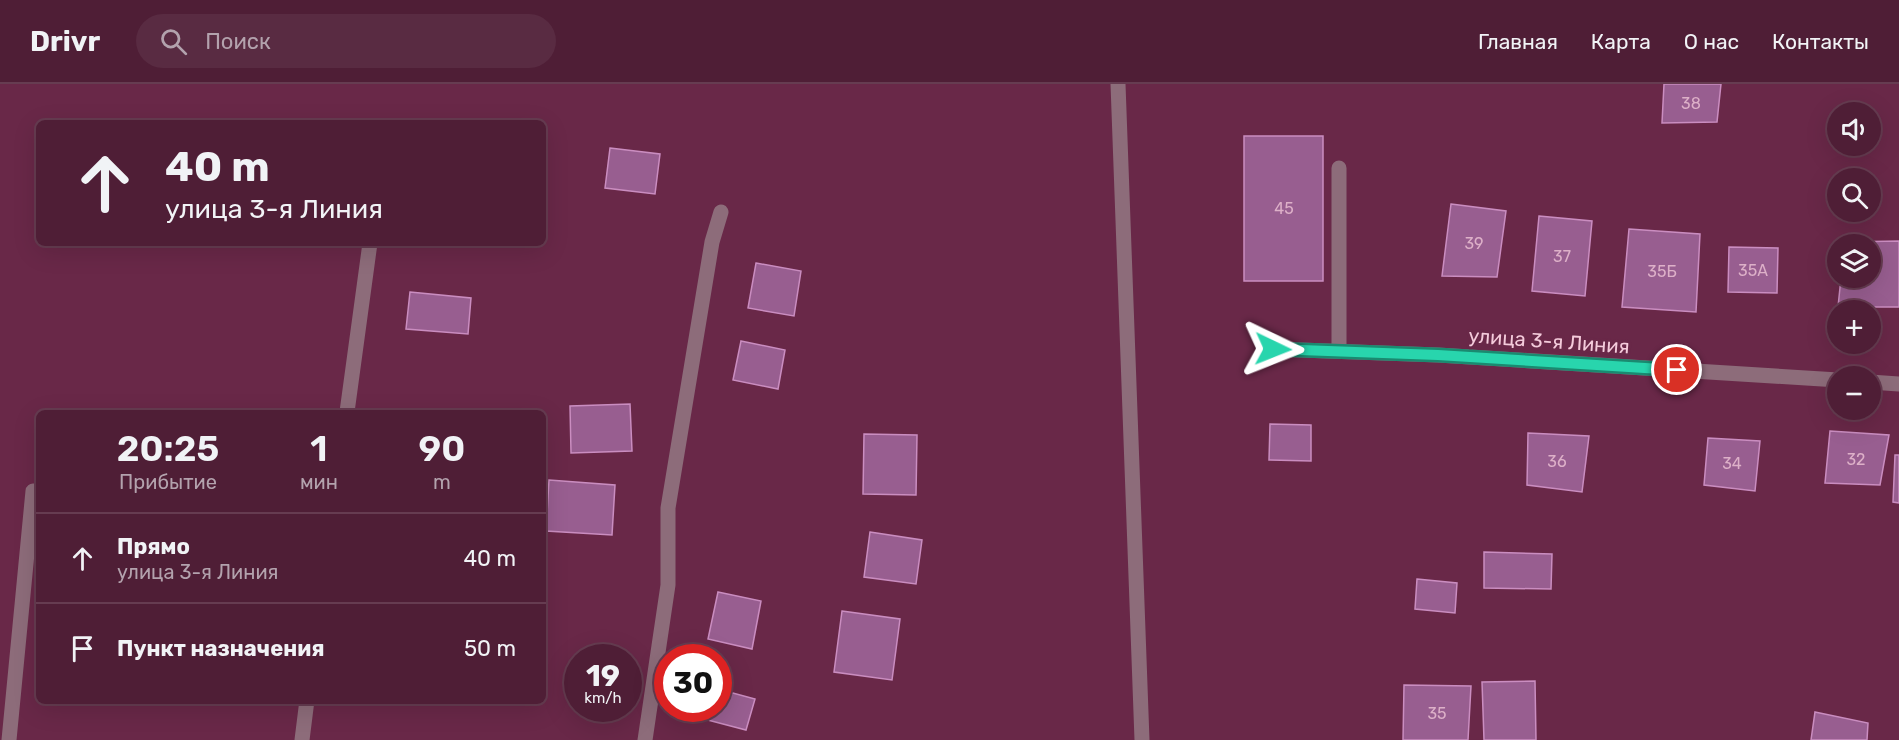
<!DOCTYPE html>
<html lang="ru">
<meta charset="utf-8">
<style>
body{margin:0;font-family:Rubik,sans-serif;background:#592b42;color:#f1f3f6;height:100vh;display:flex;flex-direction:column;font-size:22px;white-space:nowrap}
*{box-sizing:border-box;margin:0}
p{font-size:20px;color:#b3a2ad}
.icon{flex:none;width:33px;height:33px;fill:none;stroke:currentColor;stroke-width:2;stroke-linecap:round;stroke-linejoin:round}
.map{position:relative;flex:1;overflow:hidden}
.sheet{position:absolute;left:36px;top:326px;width:510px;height:294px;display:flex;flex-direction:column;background:#4f1e36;border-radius:9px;box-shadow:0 6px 24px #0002,0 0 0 2px #663c51}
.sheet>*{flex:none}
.top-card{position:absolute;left:36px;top:36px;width:510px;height:126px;border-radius:9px;box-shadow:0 6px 24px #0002,0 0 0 2px #663c51;background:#4f1e36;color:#f1f3f6;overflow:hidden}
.fabs{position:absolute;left:1827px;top:18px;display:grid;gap:12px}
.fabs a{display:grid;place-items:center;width:54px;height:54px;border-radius:50%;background:#4f1e36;box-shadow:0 6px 24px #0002,0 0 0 2px #663c51;font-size:30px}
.speed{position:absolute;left:564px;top:560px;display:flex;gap:12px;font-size:30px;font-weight:700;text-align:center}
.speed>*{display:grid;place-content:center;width:78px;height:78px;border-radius:50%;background:#4f1e36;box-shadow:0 6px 24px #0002,0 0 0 2px #663c51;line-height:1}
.speed small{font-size:15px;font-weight:400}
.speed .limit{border:9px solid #d22;background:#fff;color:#111}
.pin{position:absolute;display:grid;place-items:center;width:51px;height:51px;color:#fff;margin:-26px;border:3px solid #fff;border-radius:50%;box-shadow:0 2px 6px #0007}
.me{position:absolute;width:66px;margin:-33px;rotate:92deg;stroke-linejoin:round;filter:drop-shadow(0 0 4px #0008)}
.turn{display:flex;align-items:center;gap:21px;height:126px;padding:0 30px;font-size:27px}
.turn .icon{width:78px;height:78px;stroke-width:2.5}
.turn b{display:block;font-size:42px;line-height:51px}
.eta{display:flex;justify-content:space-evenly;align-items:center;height:102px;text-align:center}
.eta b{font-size:36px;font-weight:600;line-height:42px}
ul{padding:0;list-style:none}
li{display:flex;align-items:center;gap:18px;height:90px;padding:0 30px;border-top:2px solid #663c51}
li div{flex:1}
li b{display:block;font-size:22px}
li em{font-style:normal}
header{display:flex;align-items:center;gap:36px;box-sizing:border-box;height:84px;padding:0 30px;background:#4f1e36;border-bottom:2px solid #663c51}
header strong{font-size:28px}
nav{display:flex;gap:33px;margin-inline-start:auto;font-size:21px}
.search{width:420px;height:54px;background:#592b42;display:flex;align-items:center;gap:15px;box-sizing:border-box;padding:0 21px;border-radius:33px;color:#b3a2ad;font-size:22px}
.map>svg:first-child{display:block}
.building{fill:#985e90;stroke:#ca8dc0;stroke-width:1.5}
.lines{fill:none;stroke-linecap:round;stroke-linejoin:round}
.minor{stroke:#8d6c7a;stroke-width:15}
.route-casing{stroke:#1a8a70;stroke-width:15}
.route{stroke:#28d5ad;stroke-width:10}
.labels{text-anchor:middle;stroke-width:6;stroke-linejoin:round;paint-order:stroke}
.number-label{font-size:16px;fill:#ddb0c8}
.street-label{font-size:20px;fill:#f4cbdb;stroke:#692848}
</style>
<header>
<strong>Drivr</strong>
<div class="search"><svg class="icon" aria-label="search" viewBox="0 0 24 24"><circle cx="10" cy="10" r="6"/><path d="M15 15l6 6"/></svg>Поиск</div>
<nav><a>Главная</a><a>Карта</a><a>О нас</a><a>Контакты</a></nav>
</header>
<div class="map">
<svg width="1899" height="656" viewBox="0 0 1899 656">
<rect width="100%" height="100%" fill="#692848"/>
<!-- building -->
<path class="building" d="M1664,0H1721L1717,38L1662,39Z
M1244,52H1323V197H1244Z
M610,64L660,70L655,110L605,104Z
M1451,120L1506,127L1497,193L1442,192Z
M1539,132L1592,137L1585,212L1532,207Z
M1629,145L1700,150L1696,228L1622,223Z
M1899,157V223H1838L1841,194H1870V160H1844V158Z
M1729,163L1778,164L1777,209L1728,208Z
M756,179L801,187L794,232L748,224Z
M410,208L471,214L468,250L406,245Z
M741,257L785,266L778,305L733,296Z
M630,320L632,367L571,369L570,322Z
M1270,340L1311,341V377L1269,376Z
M1830,347L1889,351L1880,401L1825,399Z
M1528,349L1589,352L1582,408L1527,401Z
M864,350L917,351L916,411L863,410Z
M1708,354L1760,357L1755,407L1704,401Z
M1895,371H1899V419L1893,418Z
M549,396L615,401L612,451L546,447Z
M870,448L922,456L916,500L864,493Z
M1484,468L1552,470L1551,505L1484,504Z
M1417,495L1457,499L1455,529L1415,525Z
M718,508L761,517L752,565L708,555Z
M842,527L900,535L892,596L834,588Z
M1535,597L1536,656H1484L1482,598Z
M1404,601L1471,602L1468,656H1403Z
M718,605L755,615L746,646L700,634L703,624H718Z
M1815,628L1868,639L1867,656H1811Z"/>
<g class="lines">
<!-- minor -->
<path class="minor" d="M1118,0L1142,656
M1273,265L1438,271L1838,296
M1339,267V84
M1870,298L1899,300
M347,328L370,159
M9,656L33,407
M302,656L307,616
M645,656L668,501V424L712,158L721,128"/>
</g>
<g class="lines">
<!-- route casing -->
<g class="route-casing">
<path id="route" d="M1273,265L1438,271L1677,286"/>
</g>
<!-- route -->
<use href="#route" class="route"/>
</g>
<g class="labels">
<!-- number labels -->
<g class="number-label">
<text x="1691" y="25">38</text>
<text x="1284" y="130">45</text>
<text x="1474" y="165">39</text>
<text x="1562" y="178">37</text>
<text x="1753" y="192">35А</text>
<text x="1662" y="193">35Б</text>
<text x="1856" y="381">32</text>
<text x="1557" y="383">36</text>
<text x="1732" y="385">34</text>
<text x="1437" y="635">35</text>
</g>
<!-- street labels -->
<g class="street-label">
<text transform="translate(1549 257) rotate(4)" y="7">улица 3-я Линия</text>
</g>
</g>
</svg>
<div class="fabs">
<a><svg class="icon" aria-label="sound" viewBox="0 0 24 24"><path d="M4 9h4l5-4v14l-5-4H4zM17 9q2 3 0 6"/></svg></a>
<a><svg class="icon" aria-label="search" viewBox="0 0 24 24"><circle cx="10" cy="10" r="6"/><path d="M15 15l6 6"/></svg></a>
<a><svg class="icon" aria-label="layers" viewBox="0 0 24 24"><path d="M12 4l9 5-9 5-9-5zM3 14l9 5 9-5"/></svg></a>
<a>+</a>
<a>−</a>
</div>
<div class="speed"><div>19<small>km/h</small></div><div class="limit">30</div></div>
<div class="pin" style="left:1677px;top:286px;background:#d93025"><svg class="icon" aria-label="arrive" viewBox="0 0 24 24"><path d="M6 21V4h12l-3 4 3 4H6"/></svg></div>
<svg class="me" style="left:1273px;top:265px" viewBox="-20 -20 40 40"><path d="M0-17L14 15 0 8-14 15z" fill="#28d5ad" stroke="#fff" stroke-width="4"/></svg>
<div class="top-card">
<div class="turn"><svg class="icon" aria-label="ahead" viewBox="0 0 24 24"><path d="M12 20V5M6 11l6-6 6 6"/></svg><div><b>40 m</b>улица 3-я Линия</div></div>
</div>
<section class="sheet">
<div class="eta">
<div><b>20:25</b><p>Прибытие</p></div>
<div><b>1</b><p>мин</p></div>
<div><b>90</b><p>m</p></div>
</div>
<ul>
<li><svg class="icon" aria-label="ahead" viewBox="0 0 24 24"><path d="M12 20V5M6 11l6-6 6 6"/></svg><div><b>Прямо</b><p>улица 3-я Линия</p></div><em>40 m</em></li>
<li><svg class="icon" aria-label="arrive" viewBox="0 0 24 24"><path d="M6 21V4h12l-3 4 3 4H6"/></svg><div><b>Пункт назначения</b></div><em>50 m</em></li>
</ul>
</section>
</div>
